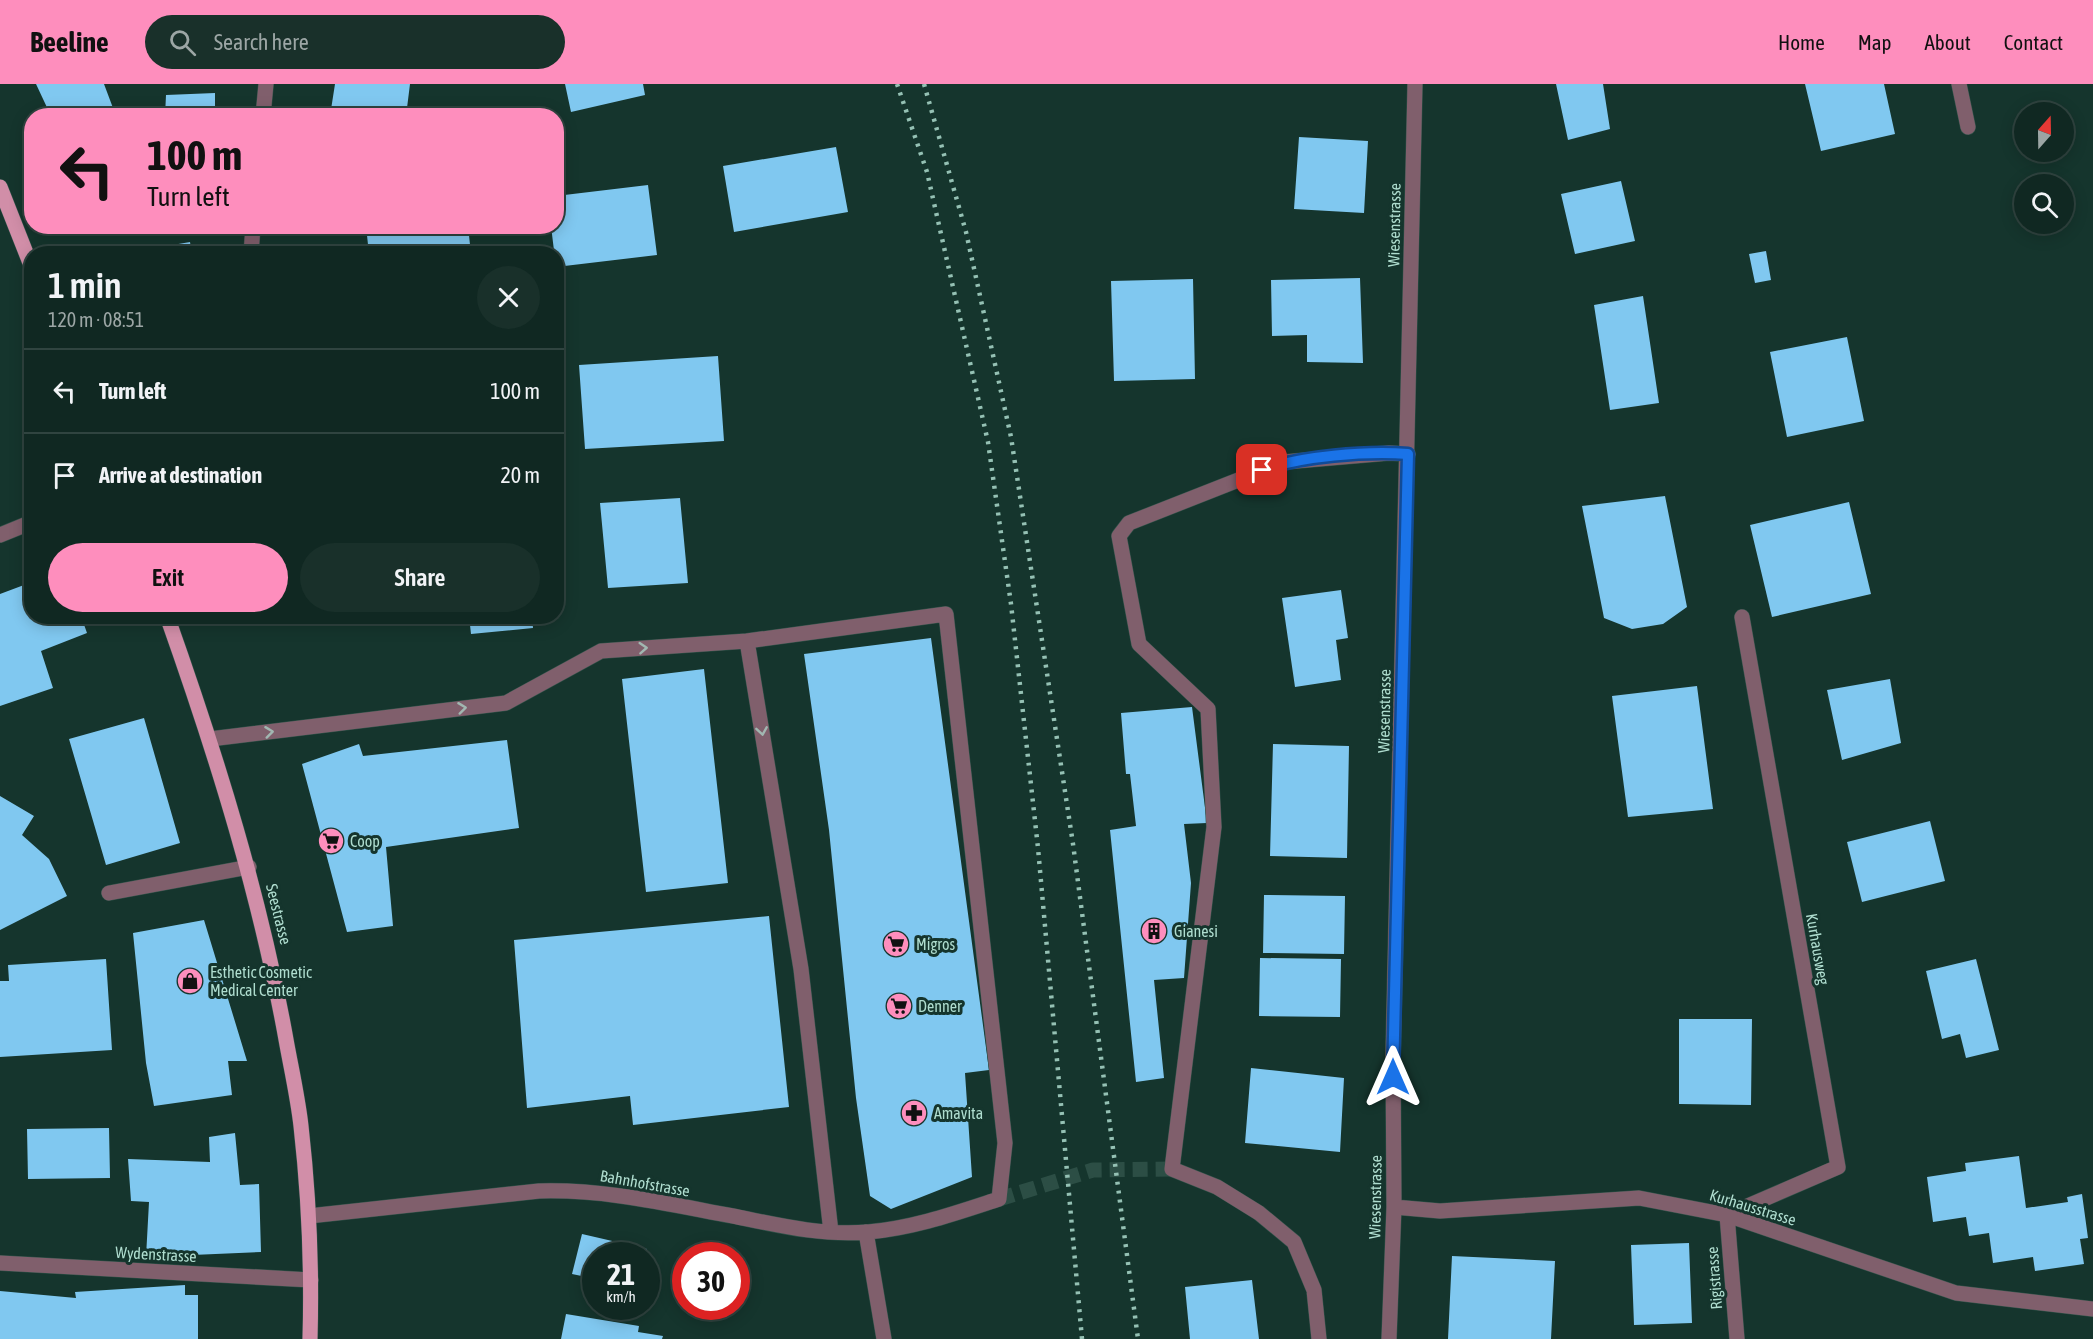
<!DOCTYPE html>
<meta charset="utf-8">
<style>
body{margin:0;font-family:"Asap Condensed",sans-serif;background:#19302a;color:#f1f3f6;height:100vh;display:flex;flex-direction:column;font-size:22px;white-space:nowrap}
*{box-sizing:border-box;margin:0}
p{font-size:20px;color:#9ca6a5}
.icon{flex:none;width:33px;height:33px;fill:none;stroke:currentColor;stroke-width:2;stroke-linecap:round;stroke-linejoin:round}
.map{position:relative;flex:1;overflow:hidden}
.details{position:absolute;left:24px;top:162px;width:540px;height:378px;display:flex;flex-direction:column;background:#102822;border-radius:24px;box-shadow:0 3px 15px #0003,0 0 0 2px #304440}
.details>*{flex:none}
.guide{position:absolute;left:24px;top:24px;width:540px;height:126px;border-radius:24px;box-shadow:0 3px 15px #0003,0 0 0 2px #304440;background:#fe8ebd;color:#111;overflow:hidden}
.needle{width:39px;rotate:20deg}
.controls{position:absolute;left:2014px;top:18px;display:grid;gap:12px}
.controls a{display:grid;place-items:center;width:60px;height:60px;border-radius:50%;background:#102822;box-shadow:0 3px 15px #0003,0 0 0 2px #304440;font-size:30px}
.speed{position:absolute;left:582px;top:1158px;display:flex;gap:12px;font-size:30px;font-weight:700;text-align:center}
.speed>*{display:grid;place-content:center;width:78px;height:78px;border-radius:50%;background:#102822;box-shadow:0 3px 15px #0003,0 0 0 2px #304440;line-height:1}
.speed small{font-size:15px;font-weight:400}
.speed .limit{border:9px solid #d22;background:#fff;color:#111}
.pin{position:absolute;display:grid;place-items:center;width:51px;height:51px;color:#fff;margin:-26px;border-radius:12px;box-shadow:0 3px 9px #0006}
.me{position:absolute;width:66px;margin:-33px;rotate:0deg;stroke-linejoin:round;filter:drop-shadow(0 0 4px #0008)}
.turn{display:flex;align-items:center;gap:21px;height:126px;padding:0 24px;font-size:27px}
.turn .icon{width:78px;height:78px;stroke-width:2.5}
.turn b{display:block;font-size:42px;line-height:51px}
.round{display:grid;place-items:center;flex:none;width:63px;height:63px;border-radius:32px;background:#19302a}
.head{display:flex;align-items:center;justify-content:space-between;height:102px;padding:0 24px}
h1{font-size:36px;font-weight:600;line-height:45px}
.primary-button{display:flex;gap:12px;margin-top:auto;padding:12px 24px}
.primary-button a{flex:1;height:69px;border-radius:36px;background:#fe8ebd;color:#111;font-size:24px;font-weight:600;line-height:69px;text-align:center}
.primary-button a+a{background:#19302a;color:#f1f3f6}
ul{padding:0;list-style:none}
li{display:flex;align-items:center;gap:18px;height:84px;padding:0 24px;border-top:2px solid #304440}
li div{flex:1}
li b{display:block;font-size:22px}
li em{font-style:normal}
header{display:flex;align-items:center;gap:36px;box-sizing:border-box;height:84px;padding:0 30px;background:#fe8ebd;color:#111}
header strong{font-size:28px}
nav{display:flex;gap:33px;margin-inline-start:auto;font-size:21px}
.search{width:420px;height:54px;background:#19302a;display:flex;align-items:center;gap:15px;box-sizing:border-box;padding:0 21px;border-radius:33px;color:#9ca6a5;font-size:22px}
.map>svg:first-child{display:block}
.building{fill:#80c8f0}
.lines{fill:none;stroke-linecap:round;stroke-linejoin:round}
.minor-tunnel{stroke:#2c4e45;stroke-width:15;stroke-dasharray:15 8;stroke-linecap:butt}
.minor-casing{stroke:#31534a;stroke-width:16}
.major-casing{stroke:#31534a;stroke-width:16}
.minor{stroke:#805f6c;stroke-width:15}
.major{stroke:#d18ea8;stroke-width:15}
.rail{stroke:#95c1b4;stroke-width:4.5;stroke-dasharray:3 6;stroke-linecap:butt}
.oneway{stroke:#a1b7b1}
.route-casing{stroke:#114b97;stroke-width:15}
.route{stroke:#1a73e8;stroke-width:10}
.labels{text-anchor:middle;stroke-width:6;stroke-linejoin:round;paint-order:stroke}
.street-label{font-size:16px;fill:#afddcf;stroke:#15352d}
.poi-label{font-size:16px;fill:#afddcf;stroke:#15352d;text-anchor:start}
</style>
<header>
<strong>Beeline</strong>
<div class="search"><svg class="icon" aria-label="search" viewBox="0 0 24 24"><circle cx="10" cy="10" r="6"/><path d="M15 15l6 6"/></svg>Search here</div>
<nav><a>Home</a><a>Map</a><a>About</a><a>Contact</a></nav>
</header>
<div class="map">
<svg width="2093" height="1255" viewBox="0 0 2093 1255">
<rect width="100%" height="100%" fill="#15352d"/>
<!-- building -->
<path class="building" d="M36,0H104L116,32H51Z
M335,0H410L406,32H330Z
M565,0H643L645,11L571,28Z
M1556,0H1603L1610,45L1568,56Z
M1805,0H1884L1895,50L1821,67Z
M215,9V32H165L166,11Z
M1299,53L1368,57L1364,129L1294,125Z
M836,63L848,128L734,148L723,82Z
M1621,97L1635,157L1575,170L1561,110Z
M648,101L657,171L556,183L551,142H556V112Z
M366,142H468L471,170H369Z
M190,158L192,170H132V168Z
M1766,167L1771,196L1755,199L1749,170Z
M1360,194L1363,279L1307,278V251L1272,252L1271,196Z
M1193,195L1195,295L1114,297L1111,197Z
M1643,212L1659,319L1610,326L1594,221Z
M1847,253L1864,337L1787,353L1770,268Z
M718,272L724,357L585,365L579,281Z
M1665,412L1687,523L1663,540L1632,545L1604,534L1582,422Z
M680,414L688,499L608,504L600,419Z
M1849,418L1871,510L1772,533L1750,441Z
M32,498V532H81L87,549L41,567L53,604L0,622V510Z
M1341,506L1348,554L1336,556L1341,596L1295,603L1282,514Z
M469,532H532L533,544L471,550Z
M931,554L989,986L965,989L972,1093L891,1125L870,1112L856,1014L829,746L804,570Z
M704,585L728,799L646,808L622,595Z
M1890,595L1901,659L1842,676L1827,606Z
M1697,602L1713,725L1628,733L1612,612Z
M1192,623L1207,739L1184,740L1191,799L1184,894L1154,896L1164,994L1136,998L1110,746L1136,742L1130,690H1126L1121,629Z
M144,634L180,759L106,781L69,655Z
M507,656L519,744L386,763L393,842L347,848L302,680L359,660L363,672Z
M1273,660L1349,662L1347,774L1270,772Z
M0,712L34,732L22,751L49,775L67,812L0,846Z
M1930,737L1945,797L1862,818L1847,758Z
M1264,811L1345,812L1344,870L1263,869Z
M769,832L789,1023L633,1041L630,1012L527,1024L514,856Z
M204,836L247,977H228L232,1011L154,1022L146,979L133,849Z
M1260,874L1341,875L1340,933L1259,932Z
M106,875L112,966L0,973V897H9L8,881Z
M1976,875L1999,966L1966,974L1960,950L1942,955L1926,887Z
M1679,935H1752L1751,1021L1679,1020Z
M1251,984L1344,994L1340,1068L1245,1059Z
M109,1044L110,1094L28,1095L27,1045Z
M235,1049L240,1101L259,1100L261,1168L146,1173L149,1118L131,1117L128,1075L210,1078L209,1053Z
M2019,1072L2026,1124L2068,1118L2067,1113L2082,1110L2088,1154L2080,1155L2084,1180L2035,1187L2033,1173L1993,1179L1989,1149L1969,1152L1966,1133L1933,1138L1927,1093L1966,1087L1965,1079Z
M582,1150L647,1165L645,1172H596V1195L572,1190Z
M1689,1159L1692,1239L1634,1241L1631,1161Z
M1452,1172L1555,1177L1551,1255H1448Z
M1252,1196L1259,1255H1190L1185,1203Z
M185,1201V1211H198V1255H0V1207L76,1214L75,1208Z
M566,1230L639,1242L638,1248L663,1252L662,1255H561Z"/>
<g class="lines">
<!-- minor-tunnel -->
<path class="minor-tunnel" d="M999,1115L1093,1086L1172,1085"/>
<!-- minor casing -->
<g class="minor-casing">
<path id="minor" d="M1959,0L1968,43
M263,32L266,0
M251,170L253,142
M0,451L32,438
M210,655L506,619L601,567L747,557L801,885L831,1148
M109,809L249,783
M1394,1123L1440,1127L1639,1114L1727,1131L1956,1209L2093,1225
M309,1132L539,1107C605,1105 668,1120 733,1132C777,1141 822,1152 868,1148C914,1144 956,1129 999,1115L1005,1059L946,530L747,557
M866,1148L884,1255
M0,1179L311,1196
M1319,1255L1314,1206L1294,1158L1259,1129L1217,1103L1172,1085L1214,743L1208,625L1139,560L1119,452L1129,439L1284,378L1389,369L1408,370
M1389,1255L1394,1123L1393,972L1415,0
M1737,1255L1727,1131L1838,1083L1742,533"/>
</g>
<!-- major casing -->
<g class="major-casing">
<path id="major" d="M0,103L32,184
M167,532C217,673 261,814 287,961C292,988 298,1015 301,1042C309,1113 312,1184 310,1255"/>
</g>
<!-- minor -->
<use href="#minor" class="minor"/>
<!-- major -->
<use href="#major" class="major"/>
<!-- rail -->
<path class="rail" d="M897,0L927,88L988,358L1011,520L1038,764L1082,1255
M924,0L966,148L1011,353L1073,760L1138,1255"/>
</g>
<!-- one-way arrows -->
<defs><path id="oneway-chevron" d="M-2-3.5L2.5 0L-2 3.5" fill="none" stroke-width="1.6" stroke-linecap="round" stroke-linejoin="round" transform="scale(1.5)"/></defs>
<g class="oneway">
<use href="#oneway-chevron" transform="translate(643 564) rotate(-4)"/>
<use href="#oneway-chevron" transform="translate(462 624) rotate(-7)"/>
<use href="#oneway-chevron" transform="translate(762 647) rotate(81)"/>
<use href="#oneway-chevron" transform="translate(269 648) rotate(-7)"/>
</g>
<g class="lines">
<!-- route casing -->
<g class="route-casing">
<path id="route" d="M1262,386C1301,372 1366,367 1408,370L1393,993"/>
</g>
<!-- route -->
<use href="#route" class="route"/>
</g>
<!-- icons -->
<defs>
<g id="supermarket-disc" transform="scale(1.35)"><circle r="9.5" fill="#fe8ebd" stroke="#15352d"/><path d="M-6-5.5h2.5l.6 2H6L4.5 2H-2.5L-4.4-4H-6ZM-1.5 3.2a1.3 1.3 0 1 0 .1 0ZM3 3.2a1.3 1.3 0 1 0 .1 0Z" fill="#111"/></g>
<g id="building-disc" transform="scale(1.35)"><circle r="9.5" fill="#fe8ebd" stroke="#15352d"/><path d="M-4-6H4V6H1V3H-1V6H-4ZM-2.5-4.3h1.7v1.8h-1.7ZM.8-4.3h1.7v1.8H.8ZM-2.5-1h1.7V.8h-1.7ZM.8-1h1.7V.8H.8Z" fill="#111"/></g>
<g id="shop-disc" transform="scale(1.35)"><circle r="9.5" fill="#fe8ebd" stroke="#15352d"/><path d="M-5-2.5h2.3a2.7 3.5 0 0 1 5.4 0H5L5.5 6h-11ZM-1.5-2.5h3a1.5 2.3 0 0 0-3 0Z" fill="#111"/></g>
<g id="pharmacy-disc" transform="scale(1.35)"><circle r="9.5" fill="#fe8ebd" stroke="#15352d"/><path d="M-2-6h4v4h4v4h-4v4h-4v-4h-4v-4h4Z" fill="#111"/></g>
</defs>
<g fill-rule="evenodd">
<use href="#supermarket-disc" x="331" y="757"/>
<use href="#building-disc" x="1154" y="847"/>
<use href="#supermarket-disc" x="896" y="860"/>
<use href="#shop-disc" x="190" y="897"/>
<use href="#supermarket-disc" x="899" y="922"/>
<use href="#pharmacy-disc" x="914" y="1029"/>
</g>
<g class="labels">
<!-- street labels -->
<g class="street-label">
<text transform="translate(1394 141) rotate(-89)" y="6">Wiesenstrasse</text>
<text transform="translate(1384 627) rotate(-89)" y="6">Wiesenstrasse</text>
<text transform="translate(279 830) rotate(76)" y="6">Seestrasse</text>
<text transform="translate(1818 865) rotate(80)" y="6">Kurhausweg</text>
<text transform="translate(645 1099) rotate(10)" y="6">Bahnhofstrasse</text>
<text transform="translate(1375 1113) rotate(-89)" y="6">Wiesenstrasse</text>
<text transform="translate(1753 1123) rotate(17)" y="6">Kurhausstrasse</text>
<text transform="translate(156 1170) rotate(3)" y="6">Wydenstrasse</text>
<text transform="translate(1714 1194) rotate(-94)" y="6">Rigistrasse</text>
</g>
<!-- poi labels -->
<g class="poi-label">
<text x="350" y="763">Coop</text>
<text x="1174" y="853">Gianesi</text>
<text x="916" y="866">Migros</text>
<text x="210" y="894">Esthetic Cosmetic<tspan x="210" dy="18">Medical Center</tspan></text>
<text x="918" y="928">Denner</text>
<text x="934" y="1035">Amavita</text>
</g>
</g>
</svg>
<div class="controls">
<a><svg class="needle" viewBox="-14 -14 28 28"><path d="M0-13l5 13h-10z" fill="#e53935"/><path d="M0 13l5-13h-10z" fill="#9ca6a5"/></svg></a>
<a><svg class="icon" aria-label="search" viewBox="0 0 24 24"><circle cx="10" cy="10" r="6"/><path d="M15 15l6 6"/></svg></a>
</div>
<div class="speed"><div>21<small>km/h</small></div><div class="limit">30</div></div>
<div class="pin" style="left:1262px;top:386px;background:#d93025"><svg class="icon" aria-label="arrive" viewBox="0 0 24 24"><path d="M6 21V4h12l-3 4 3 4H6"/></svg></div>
<svg class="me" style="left:1393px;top:993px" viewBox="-20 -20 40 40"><path d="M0-17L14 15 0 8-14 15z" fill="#1a73e8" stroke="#fff" stroke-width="4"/></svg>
<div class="guide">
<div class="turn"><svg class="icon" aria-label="left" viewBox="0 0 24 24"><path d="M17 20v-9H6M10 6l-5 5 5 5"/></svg><div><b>100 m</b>Turn left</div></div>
</div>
<section class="details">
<div class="head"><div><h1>1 min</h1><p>120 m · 08:51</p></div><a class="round"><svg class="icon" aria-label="close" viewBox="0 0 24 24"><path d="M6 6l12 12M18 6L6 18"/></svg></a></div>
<ul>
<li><svg class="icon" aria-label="left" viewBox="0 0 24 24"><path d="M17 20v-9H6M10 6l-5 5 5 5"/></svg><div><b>Turn left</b></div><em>100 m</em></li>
<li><svg class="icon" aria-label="arrive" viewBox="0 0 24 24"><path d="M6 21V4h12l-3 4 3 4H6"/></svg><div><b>Arrive at destination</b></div><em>20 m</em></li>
</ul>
<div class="primary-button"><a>Exit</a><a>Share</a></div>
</section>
</div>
